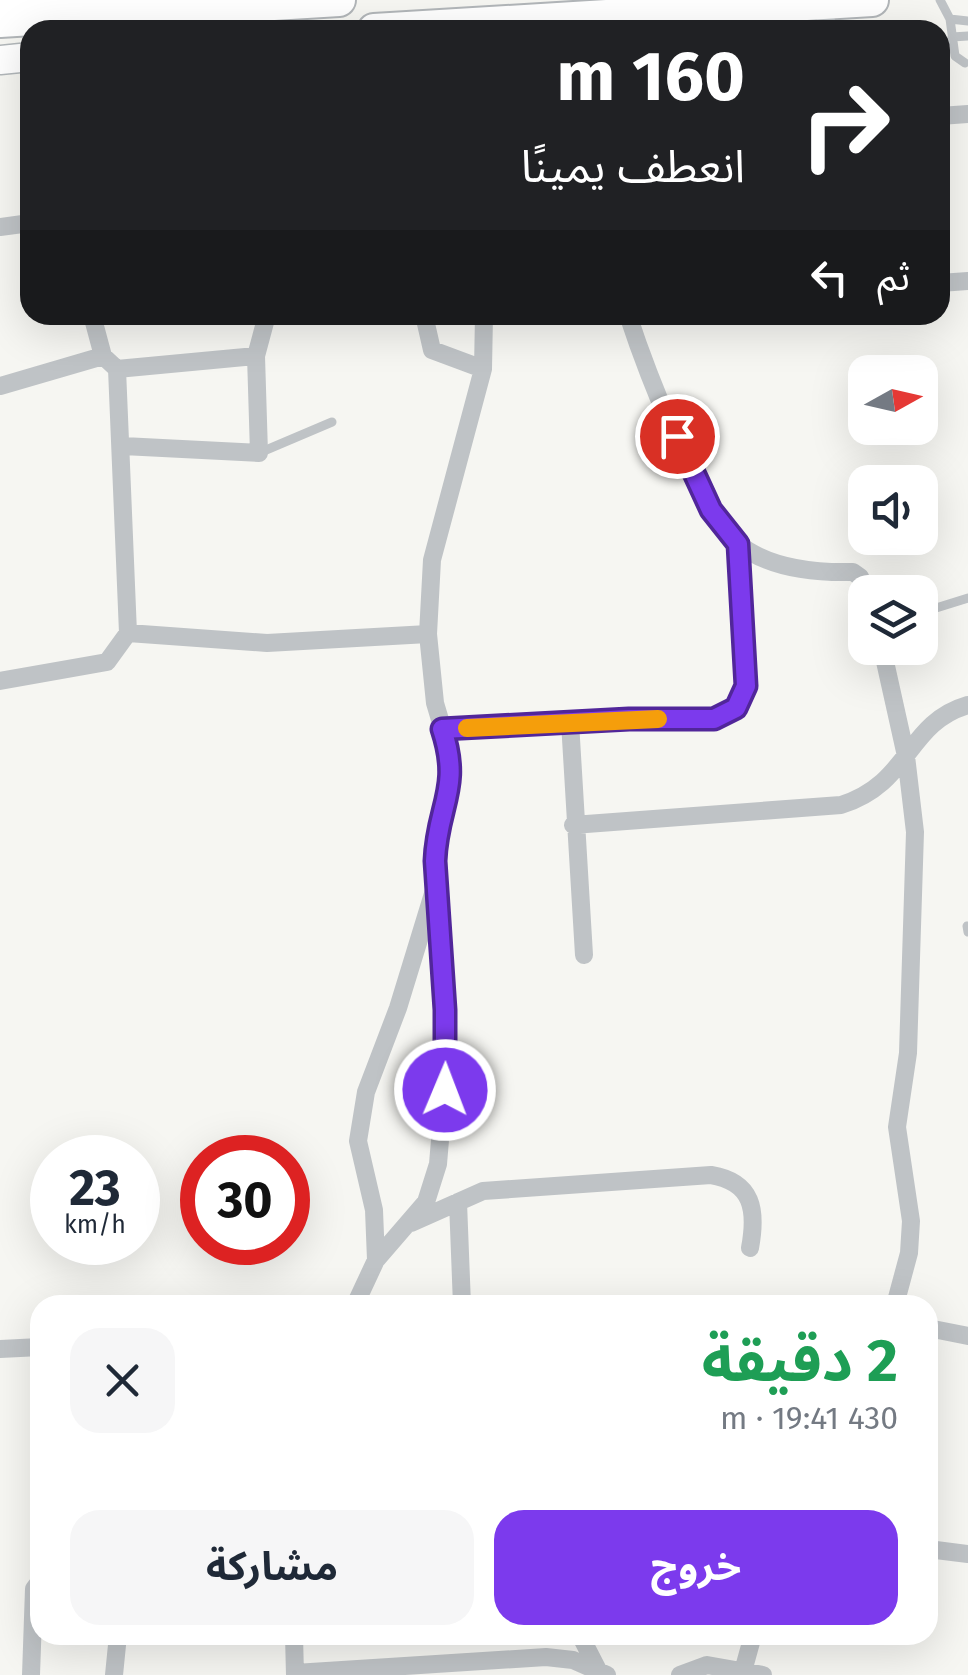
<!DOCTYPE html>
<html lang="ar">
<meta charset="utf-8">
<style>
body{margin:0;font-family:"Fira Sans","Noto Sans Arabic",sans-serif;background:#f6f6f7;color:#1f2937;direction:rtl;height:100vh;display:flex;flex-direction:column;font-size:38px;white-space:nowrap}
*{box-sizing:border-box;margin:0}
p{font-size:32px;color:#747a83}
.icon{flex:none;width:55px;height:55px;fill:none;stroke:currentColor;stroke-width:2;stroke-linecap:round;stroke-linejoin:round}
.map{position:relative;flex:1;overflow:hidden;direction:ltr}
.side{position:absolute;left:30px;top:1295px;width:908px;height:350px;display:flex;flex-direction:column;background:#fff;border-radius:30px;box-shadow:0 10px 40px #0002;direction:rtl}
.side>*{flex:none}
.hud{position:absolute;left:20px;top:20px;width:930px;height:305px;border-radius:30px;box-shadow:0 10px 40px #0002;direction:rtl;background:#202124;color:#fff;overflow:hidden}
.needle{width:65px;rotate:82deg}
.tools{position:absolute;left:848px;top:355px;display:grid;gap:20px}
.tools a{display:grid;place-items:center;width:90px;height:90px;border-radius:20px;background:#fff;box-shadow:0 10px 40px #0002;font-size:50px}
.speed{position:absolute;left:30px;top:1135px;display:flex;gap:20px;font-size:50px;font-weight:700;text-align:center}
.speed>*{display:grid;place-content:center;width:130px;height:130px;border-radius:50%;background:#fff;box-shadow:0 10px 40px #0002;line-height:1}
.speed small{font-size:25px;font-weight:400}
.speed .limit{border:15px solid #d22;background:#fff;color:#111}
.pin{position:absolute;display:grid;place-items:center;width:85px;height:85px;color:#fff;margin:-42px;border:5px solid #fff;border-radius:50%;box-shadow:0 2px 10px #0007}
.me{position:absolute;width:110px;margin:-55px;rotate:1deg;stroke-linejoin:round;filter:drop-shadow(0 0 8px #0008)}
.turn{display:flex;align-items:center;gap:35px;height:210px;padding:0 40px;font-size:45px}
.turn .icon{width:130px;height:130px;stroke-width:2.5}
.turn b{display:block;font-size:70px;line-height:85px}
.then{display:flex;align-items:center;height:95px;padding:0 40px;background:#0003;gap:20px;font-size:38px}
.round{display:grid;place-items:center;flex:none;width:105px;height:105px;border-radius:30px;background:#f6f6f7}
.headline{display:flex;align-items:center;justify-content:space-between;height:170px;padding:0 40px}
h1{font-size:60px;font-weight:700;line-height:75px;color:#1e9e55}
.primary-button{display:flex;gap:20px;margin-top:auto;padding:20px 40px}
.primary-button a{flex:1;height:115px;border-radius:30px;background:#7c3aed;color:#fff;font-size:40px;font-weight:700;line-height:115px;text-align:center}
.primary-button a+a{background:#f6f6f7;color:#1f2937}
.map>svg:first-child{display:block}
.lines{fill:none;stroke-linecap:round;stroke-linejoin:round}
.primary-casing{stroke:#b2b7ba;stroke-width:31}
.highway-casing{stroke:#b2b6b9;stroke-width:36}
.lane{stroke:#bfc3c6;stroke-width:9}
.street{stroke:#bfc3c6;stroke-width:18}
.primary{stroke:#fff;stroke-width:28}
.highway{stroke:#fff;stroke-width:32}
.route-casing{stroke:#51269a;stroke-width:25}
.route{stroke:#7c3aed;stroke-width:18}
.slow{stroke:#f59e0b;stroke-width:18}
</style>
<div class="map">
<svg width="968" height="1675" viewBox="0 0 968 1675">
<rect width="100%" height="100%" fill="#f6f6f2"/>
<g class="lines">
<!-- primary casing -->
<g class="primary-casing">
<path id="primary" d="M0,4L74,1
M0,60L30,57"/>
</g>
<!-- highway casing -->
<g class="highway-casing">
<path id="highway" d="M0,21L339,0
M374,30L872,0"/>
</g>
<!-- lane -->
<path class="lane" d="M940,0L950,19L955,56L965,63
M950,19L968,21
M952,37L968,36
M259,453L332,422
M920,613L968,598
M967,926L968,932"/>
<!-- street -->
<path class="street" d="M824,4L827,30
M940,116L968,114
M0,227L30,223
M940,283L968,281
M92,315L103,356L117,369L256,356
M424,315L432,350L483,369
M628,315C644,364 700,512 736,542C767,568 814,573 853,572L860,577L867,592
M117,369L128,633
M0,386L103,356
M123,446L259,453L256,356L267,315
M882,648L906,756L915,832L908,1053L897,1127L911,1221L909,1253L895,1305
M0,681L107,662L128,633L267,643L428,634
M570,722L584,955
M442,729L629,719H715C732,713 741,704 746,686L738,544
M573,825L841,805C911,783 906,723 968,705
M458,1202L462,1305
M411,1223L483,1191L711,1175C753,1182 757,1210 750,1248
M376,1260L374,1210L358,1141L366,1092L398,1008L436,884V837L452,784V760L435,703L428,634L432,560L483,369L484,315
M355,1305L376,1260L426,1202L438,1164L446,1068L437,900
M928,1328L968,1336
M0,1349L40,1347
M928,1549L968,1554
M294,1635L295,1675
M580,1635L598,1670
M295,1673L546,1657L573,1660L607,1675
M31,1675L34,1589L40,1581
M114,1675L118,1635
M680,1675L707,1665L763,1675
M742,1675L753,1635"/>
<!-- primary -->
<use href="#primary" class="primary"/>
<!-- highway -->
<use href="#highway" class="highway"/>
</g>
<g class="lines">
<!-- route casing -->
<g class="route-casing">
<path id="route" d="M445,1090V1010L435,861C437,805 462,789 442,729L629,719H714L736,708L746,686L738,544L711,510L677,436"/>
</g>
<!-- route -->
<use href="#route" class="route"/>
<!-- slow -->
<path class="slow" d="M467,728L658,719"/>
</g>
</svg>
<div class="tools">
<a><svg class="needle" viewBox="-14 -14 28 28"><path d="M0-13l5 13h-10z" fill="#e53935"/><path d="M0 13l5-13h-10z" fill="#747a83"/></svg></a>
<a><svg class="icon" aria-label="sound" viewBox="0 0 24 24"><path d="M4 9h4l5-4v14l-5-4H4zM17 9q2 3 0 6"/></svg></a>
<a><svg class="icon" aria-label="layers" viewBox="0 0 24 24"><path d="M12 4l9 5-9 5-9-5zM3 14l9 5 9-5"/></svg></a>
</div>
<div class="speed"><div>23<small>km/h</small></div><div class="limit">30</div></div>
<div class="pin" style="left:677px;top:436px;background:#d93025"><svg class="icon" aria-label="arrive" viewBox="0 0 24 24"><path d="M6 21V4h12l-3 4 3 4H6"/></svg></div>
<svg class="me" style="left:445px;top:1090px" viewBox="-20 -20 40 40"><circle r="17" fill="#7c3aed" stroke="#fff" stroke-width="3"/><path d="M0-11L8 9 0 5-8 9z" fill="#fff"/></svg>
<div class="hud">
<div class="turn"><svg class="icon" aria-label="right" viewBox="0 0 24 24"><path d="M7 20v-9h11M14 6l5 5-5 5"/></svg><div><b>160 m</b>انعطف يمينًا</div></div>
<div class="then">ثم<svg class="icon" aria-label="left" viewBox="0 0 24 24"><path d="M17 20v-9H6M10 6l-5 5 5 5"/></svg></div>
</div>
<section class="side">
<div class="headline"><div><h1>2 دقيقة</h1><p>430 m · 19:41</p></div><a class="round"><svg class="icon" aria-label="close" viewBox="0 0 24 24"><path d="M6 6l12 12M18 6L6 18"/></svg></a></div>
<div class="primary-button"><a>خروج</a><a>مشاركة</a></div>
</section>
</div>
